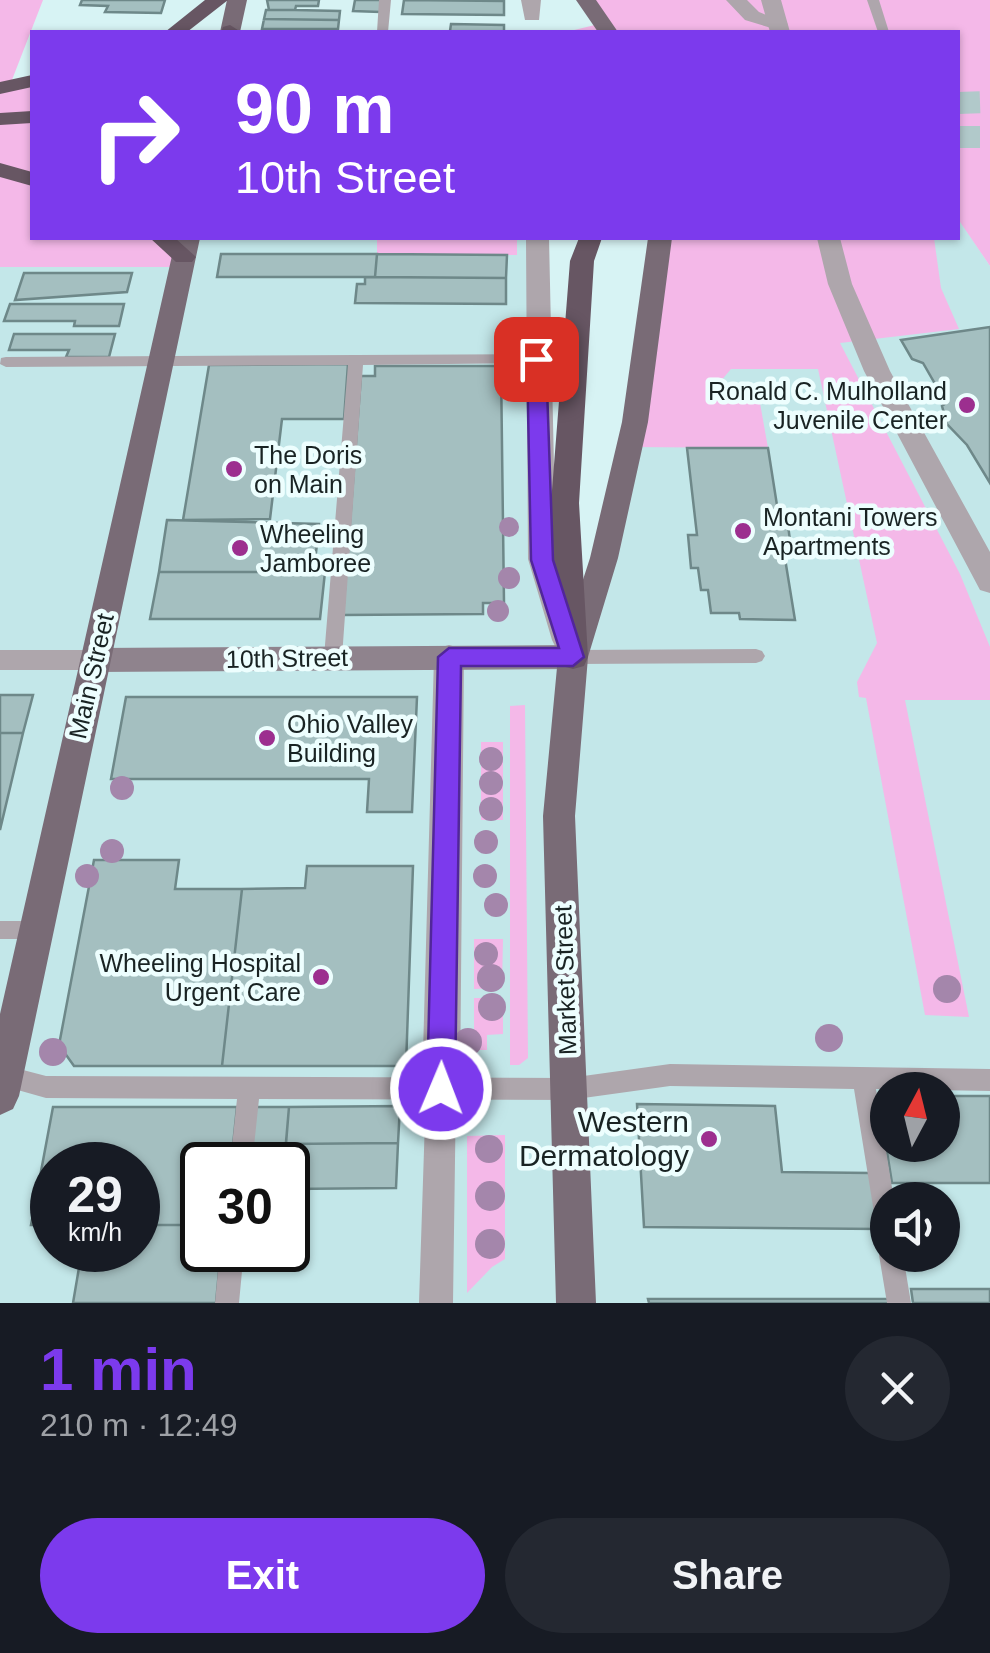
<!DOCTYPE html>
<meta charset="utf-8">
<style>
body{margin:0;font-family:Helvetica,sans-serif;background:#242831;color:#f1f3f6;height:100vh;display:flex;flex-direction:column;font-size:38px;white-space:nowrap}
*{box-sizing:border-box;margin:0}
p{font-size:32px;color:#9ea1a6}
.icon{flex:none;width:55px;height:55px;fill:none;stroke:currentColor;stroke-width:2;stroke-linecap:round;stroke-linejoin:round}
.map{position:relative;height:1303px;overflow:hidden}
.side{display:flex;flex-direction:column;background:#171b24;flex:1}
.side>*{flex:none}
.top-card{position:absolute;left:30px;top:30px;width:930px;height:210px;border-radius:0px;box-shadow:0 2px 8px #0004;background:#7c3aed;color:#fff;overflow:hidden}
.needle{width:65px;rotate:7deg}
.buttons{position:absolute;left:870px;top:1072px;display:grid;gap:20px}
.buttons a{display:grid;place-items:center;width:90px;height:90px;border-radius:50%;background:#171b24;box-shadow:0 2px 8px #0004;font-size:50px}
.speed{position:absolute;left:30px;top:1142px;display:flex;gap:20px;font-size:50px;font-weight:700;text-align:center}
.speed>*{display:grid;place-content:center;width:130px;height:130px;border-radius:50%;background:#171b24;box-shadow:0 2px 8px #0004;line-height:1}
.speed small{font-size:25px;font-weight:400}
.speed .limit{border:5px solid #111;border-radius:15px;background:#fff;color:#111}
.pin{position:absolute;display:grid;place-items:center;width:85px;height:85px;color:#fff;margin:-42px;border-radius:20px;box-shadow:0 5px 15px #0006}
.me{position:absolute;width:110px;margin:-55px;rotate:1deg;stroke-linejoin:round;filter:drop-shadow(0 0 8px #0008)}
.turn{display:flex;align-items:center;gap:35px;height:210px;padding:0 40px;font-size:45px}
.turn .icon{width:130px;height:130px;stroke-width:2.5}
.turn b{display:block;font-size:70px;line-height:85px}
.round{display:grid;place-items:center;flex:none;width:105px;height:105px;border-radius:52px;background:#242831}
.head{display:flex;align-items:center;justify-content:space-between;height:170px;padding:0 40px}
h1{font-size:60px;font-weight:700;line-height:75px;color:#7c3aed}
.button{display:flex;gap:20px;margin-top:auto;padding:20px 40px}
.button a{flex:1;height:115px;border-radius:60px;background:#7c3aed;color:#fff;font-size:40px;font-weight:700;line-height:115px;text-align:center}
.button a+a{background:#242831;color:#f1f3f6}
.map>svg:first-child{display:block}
.built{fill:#c3e7e9;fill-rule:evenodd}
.green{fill:#f4b8e8}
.building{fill:#a4bfc0;stroke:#6e8889;stroke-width:2.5}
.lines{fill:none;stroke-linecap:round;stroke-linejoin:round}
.motorway-tunnel{stroke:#b1c9ca;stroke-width:22;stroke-dasharray:22 11;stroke-linecap:butt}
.service{fill:#aea6ac;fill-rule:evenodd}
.pedestrian{fill:#aea6ac;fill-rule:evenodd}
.minor{fill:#aea6ac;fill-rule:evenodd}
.tertiary{fill:#aea6ac;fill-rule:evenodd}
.secondary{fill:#8f838d;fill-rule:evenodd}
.primary{fill:#796b76;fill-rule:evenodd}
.motorway{fill:#675663;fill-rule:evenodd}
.tree{fill:#a486ab}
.route{fill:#7c3aed;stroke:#51269a;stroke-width:2.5}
.poi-dot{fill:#9c2f8f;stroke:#edfefe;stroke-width:4}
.labels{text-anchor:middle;stroke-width:9;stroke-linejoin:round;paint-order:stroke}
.poi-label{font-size:25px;fill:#192323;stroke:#edfefe;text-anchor:start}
.street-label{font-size:25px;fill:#192323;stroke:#edfefe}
.near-poi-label{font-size:30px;fill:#192323;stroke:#edfefe;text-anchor:end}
</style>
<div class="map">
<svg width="990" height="1303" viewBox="0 0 990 1303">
<rect width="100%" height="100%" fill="#d7f3f4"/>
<!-- built -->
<path class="built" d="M958,218L990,266V1303H0V267H174L180,238H537V384L582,627L677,238H958ZM888,1090H942V1145H888ZM52,1165H138V1250H52ZM202,1165H288V1250H202ZM888,1200H942V1255H888Z"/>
<!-- green -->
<path class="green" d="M0,0H43L10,85L32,81V238H188L182,267H0Z
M586,0H990V266L958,219V32H566L603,23Z
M377,238H517V255L377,254Z
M660,238H934L941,288L959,329L840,343L960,574L990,647V700H905L969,1017L925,1015L866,698L859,697L857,682L877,643L818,369H731L720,382L723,403H760L768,448L629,447Z
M525,705L528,1058L519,1065H510V706Z
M481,742H503V820H481Z
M474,939H503L502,988L474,989Z
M474,998H503V1034L487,1035V1050H458L459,1034L474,1033Z
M505,1135V1259L492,1267L467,1293V1136Z"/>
<!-- building -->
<path class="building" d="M82,0H165L161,13L105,12L108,6L80,5Z
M267,0H319L318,6H296L295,10H269Z
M355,0H382L380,12L353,11Z
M404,0L504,1V15L402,14Z
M266,10H295L340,11L339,20L264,19Z
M264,19L339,20L338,29H262Z
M451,24L504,25V32L450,31Z
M221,254H377L375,277H217Z
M377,254L507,255L506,278L375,277Z
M24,273H132L127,292L15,300Z
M365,277L506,278V304L355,303L357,284H365Z
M10,304H124L119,326H74L75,321H4Z
M990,327V483L967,445L947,424L942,406L946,403L923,363L912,359L901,340Z
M14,334H115L109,357H66L69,350H9Z
M348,364L344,419H282L270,519L183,520L209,365Z
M375,366H501L504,603H483V614L343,615L361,376H375Z
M687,448H768L779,518H787L790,540H782L795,620L740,619L739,613H711L708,590H701L698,568H691L688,535H697Z
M167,520L319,524L314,572H159Z
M159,572H325L320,619H150Z
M0,695H33L23,733H0Z
M126,697H417L412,812H367L369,779H111Z
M0,733H23L0,830Z
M94,860H179L175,889H242L222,1066H74L59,1045Z
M307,866H413L406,1066H222L242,889L305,888Z
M878,1096H888V1145H942V1096H990V1183H892Z
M637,1104L775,1106L782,1172L871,1173L879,1229L644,1227Z
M400,1106L398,1143L286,1144L289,1107Z
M53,1107H237L231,1165H202V1225H138V1165H52V1225H31Z
M254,1107H289L284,1165H249Z
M398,1143L396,1188L288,1189L286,1144Z
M138,1225H202V1250H221L216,1303H73L82,1250H138Z
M911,1289H990V1303H913Z
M648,1299H890L891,1303H649Z"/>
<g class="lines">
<!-- motorway-tunnel -->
<path class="motorway-tunnel" d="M958,103L990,102
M958,137H990"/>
<!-- service -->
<path class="service" d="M379,0H391L388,32H377Z
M867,0H879L889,32H878Z
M536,354L543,359L541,363L363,365L342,657L339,662H327L324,657L348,365L6,367L0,364L1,358L6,357Z
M756,649L762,651L765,656L762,661L756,663L573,664L567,662L564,657L567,652L573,650Z
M0,921H36L43,923L46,930L43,937L36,939H0Z
M670,1064L990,1069V1091L876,1089L894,1200H888V1242L880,1239L877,1231L854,1089L670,1086L569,1100L259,1099L252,1165H230L237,1099L46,1098L0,1085V1067L4,1065L46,1076L569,1078Z
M888,1245V1255H903L911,1303H887L879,1255L883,1247Z
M220,1250H244L239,1303H215Z"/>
<!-- pedestrian -->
<path class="pedestrian" d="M0,650H95L104,653L108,660L104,667L95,670H0Z
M441,1074L452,1078L456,1089L453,1303H419L426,1089L430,1078Z"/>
<!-- minor -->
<path class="minor" d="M521,0H541L539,20H525Z
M726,0H747L759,12L788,24L778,30L745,20Z
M526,238H549L556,559L582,640L578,648L567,652L556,648L552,640L528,559Z
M449,645L460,648L464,657L460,1089L454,1102L441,1107L428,1102L422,1089L434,657L438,648Z"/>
<!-- tertiary -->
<path class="tertiary" d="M761,0H781L790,32H770Z
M817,238H840L852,284L890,371L990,552V593L980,590L864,371L828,284Z"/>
<!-- secondary -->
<path class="secondary" d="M573,645L584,648L588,657L584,666L573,669L95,672L84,669L80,660L84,651L95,648Z"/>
<!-- primary -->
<path class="primary" d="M227,0H247L240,32H220Z
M576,0H596L618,32H598Z
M176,238H200L19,1096L13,1109L0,1115V1014Z
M648,238H672L648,422L618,558L588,657L575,816L596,1303H556L543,816L558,657L590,558L622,422Z"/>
<!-- motorway -->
<path class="motorway" d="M205,0H228L187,32H165Z
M230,25L241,32H221L223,27Z
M32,75V87L0,94V82Z
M32,111V123L0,125V113Z
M0,163L32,172V186L0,177Z
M150,238H175L196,257L192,262H176Z
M579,238H602L594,261L579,503L588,657L584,666L573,669L562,666L558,657L551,503L570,261Z"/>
</g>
<!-- trees -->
<g class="tree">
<circle cx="509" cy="527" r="10"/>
<circle cx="509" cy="578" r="11"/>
<circle cx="498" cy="611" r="11"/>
<circle cx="491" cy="759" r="12"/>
<circle cx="491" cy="783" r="12"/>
<circle cx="122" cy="788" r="12"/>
<circle cx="491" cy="809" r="12"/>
<circle cx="486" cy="842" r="12"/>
<circle cx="112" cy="851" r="12"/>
<circle cx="87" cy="876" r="12"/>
<circle cx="485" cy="876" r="12"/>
<circle cx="496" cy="905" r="12"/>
<circle cx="486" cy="954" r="12"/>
<circle cx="491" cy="978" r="14"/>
<circle cx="947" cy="989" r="14"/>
<circle cx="492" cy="1007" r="14"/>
<circle cx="829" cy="1038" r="14"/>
<circle cx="468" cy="1042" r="14"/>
<circle cx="53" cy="1052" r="14"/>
<circle cx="489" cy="1149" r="14"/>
<circle cx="490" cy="1196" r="15"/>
<circle cx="490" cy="1244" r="15"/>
</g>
<!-- route -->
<path class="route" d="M536,352L546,359L553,560L584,657L573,666H461L455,1089L451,1099L441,1103L431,1099L427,1089L438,657L449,648H559L531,560L527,359Z"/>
<!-- markers -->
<g class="poi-dot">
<circle cx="967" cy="405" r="10"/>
<circle cx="234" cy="469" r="10"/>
<circle cx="743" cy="531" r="10"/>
<circle cx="240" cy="548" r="10"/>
<circle cx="267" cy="738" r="10"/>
<circle cx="321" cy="977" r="10"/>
<circle cx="709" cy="1139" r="10"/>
</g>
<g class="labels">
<!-- poi labels -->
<g class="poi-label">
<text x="947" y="400" text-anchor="end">Ronald C. Mulholland<tspan x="947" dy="29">Juvenile Center</tspan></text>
<text x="254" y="464">The Doris<tspan x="254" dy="29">on Main</tspan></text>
<text x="763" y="526">Montani Towers<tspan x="763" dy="29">Apartments</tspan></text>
<text x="260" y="543">Wheeling<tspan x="260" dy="29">Jamboree</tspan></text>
<text x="287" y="733">Ohio Valley<tspan x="287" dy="29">Building</tspan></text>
<text x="301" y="972" text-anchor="end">Wheeling Hospital<tspan x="301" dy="29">Urgent Care</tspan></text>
</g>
<!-- street labels -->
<g class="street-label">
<text transform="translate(287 658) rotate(-1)" y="9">10th Street</text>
<text transform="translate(91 676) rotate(-77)" y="9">Main Street</text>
<text transform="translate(565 980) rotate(-92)" y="9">Market Street</text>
</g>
<!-- near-poi labels -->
<g class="near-poi-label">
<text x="689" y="1132">Western<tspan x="689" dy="34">Dermatology</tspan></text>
</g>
</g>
</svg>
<div class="buttons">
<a><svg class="needle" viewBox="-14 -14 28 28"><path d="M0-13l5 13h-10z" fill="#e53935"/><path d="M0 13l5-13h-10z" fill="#9ea1a6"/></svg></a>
<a><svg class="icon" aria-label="sound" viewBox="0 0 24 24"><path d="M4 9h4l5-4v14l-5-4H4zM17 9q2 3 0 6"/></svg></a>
</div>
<div class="speed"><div>29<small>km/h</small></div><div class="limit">30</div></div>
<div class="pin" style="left:536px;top:359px;background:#d93025"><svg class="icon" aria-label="arrive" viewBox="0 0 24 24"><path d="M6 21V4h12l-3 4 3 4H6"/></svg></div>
<svg class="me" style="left:441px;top:1089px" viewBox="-20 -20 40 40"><circle r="17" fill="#7c3aed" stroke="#fff" stroke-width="3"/><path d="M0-11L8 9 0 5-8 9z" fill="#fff"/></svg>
<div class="top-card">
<div class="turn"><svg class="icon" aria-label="right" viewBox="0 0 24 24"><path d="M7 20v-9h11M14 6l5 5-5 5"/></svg><div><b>90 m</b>10th Street</div></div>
</div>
</div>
<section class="side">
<div class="head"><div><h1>1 min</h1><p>210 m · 12:49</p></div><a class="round"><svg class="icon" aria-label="close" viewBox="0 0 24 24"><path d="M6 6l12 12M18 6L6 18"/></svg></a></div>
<div class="button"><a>Exit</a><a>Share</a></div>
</section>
